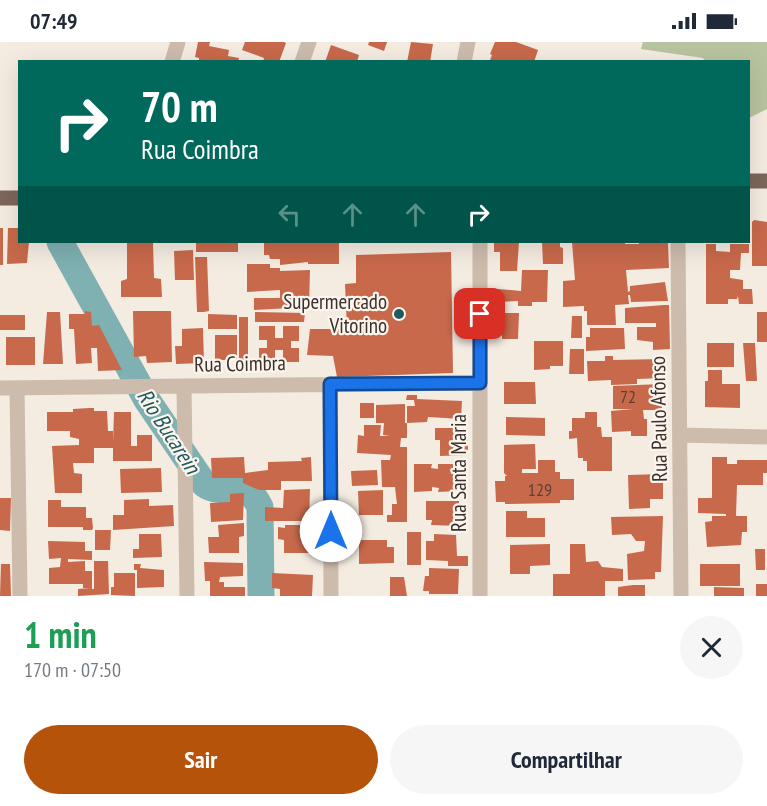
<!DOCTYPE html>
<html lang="pt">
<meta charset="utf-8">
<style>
body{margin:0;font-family:"PT Sans Narrow",sans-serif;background:#f6f6f7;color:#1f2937;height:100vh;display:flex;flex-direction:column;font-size:22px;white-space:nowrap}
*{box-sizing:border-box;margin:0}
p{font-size:20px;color:#747a83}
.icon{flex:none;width:33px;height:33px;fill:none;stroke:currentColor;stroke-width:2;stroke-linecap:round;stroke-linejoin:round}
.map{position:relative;height:554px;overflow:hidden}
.sheet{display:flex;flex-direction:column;background:#fff;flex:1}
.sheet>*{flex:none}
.hud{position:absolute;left:18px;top:18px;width:732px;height:183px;border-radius:0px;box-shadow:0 6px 24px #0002;background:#00695c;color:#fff;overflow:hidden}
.pin{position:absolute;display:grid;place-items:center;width:51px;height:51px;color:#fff;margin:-26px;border-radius:12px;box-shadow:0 3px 9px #0006}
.me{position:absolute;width:66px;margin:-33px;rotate:0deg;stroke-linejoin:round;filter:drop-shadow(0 0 4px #0008)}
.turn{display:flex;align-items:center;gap:21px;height:126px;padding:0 24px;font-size:27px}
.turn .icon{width:78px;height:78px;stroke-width:2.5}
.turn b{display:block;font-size:42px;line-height:51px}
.lanes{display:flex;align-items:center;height:57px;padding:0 24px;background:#0003;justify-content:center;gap:30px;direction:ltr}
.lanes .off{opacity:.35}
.round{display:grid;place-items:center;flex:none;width:63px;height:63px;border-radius:32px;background:#f6f6f7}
.headline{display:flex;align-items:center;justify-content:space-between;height:102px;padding:0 24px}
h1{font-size:36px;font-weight:600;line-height:45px;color:#1e9e55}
.action{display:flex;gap:12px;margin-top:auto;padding:12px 24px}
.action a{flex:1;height:69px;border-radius:36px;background:#b45309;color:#fff;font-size:24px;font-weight:600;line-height:69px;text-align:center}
.action a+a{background:#f6f6f7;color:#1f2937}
.status{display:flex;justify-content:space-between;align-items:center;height:42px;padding:0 30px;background:#fff;direction:ltr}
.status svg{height:16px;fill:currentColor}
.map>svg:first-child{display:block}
.green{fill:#b8c4a0}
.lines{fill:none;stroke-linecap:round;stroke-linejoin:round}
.river{stroke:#7fb0b2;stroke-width:27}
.building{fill:#c8694b}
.minor{stroke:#cdbbac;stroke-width:15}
.major{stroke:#7d675c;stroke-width:15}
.route-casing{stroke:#114b97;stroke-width:15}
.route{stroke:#1a73e8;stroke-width:10}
.poi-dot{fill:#1f5a5e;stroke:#fbf5ee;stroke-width:2}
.labels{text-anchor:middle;stroke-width:4.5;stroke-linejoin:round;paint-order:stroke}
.number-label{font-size:18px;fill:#5e3e33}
.poi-label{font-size:21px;fill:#3b302b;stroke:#fbf5ee;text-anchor:end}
.street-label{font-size:21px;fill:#3b302b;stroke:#fbf5ee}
.water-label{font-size:22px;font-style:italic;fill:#1f5a5e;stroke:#fbf5ee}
</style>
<div class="status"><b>07:49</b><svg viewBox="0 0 49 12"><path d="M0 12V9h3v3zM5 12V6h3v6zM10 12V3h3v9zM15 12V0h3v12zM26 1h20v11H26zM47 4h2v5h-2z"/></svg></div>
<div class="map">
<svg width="767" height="554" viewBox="0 0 767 554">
<rect width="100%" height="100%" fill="#f4ebe1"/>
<!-- green -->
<path class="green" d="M643,0H767V67L749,76L748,20L705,19L703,16L641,7Z"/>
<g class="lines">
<!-- river -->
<path class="river" d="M60,200L147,358L204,442C225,457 246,434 260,465L261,554"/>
</g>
<!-- building -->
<path class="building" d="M198,0H210L209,4L229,8L228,14L239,16L238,20H199V16L195,15Z
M245,0H284L286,1L279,20H263L264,16L242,8Z
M369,0H387L384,9L368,3Z
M411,0L433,2L430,20H407Z
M495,0H516L538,8L534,20H494L490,18L492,13L490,12Z
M331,3L359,13L357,20H325Z
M754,178L767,180V224H752V180Z
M0,186H3V223H0Z
M8,186H20V200H29L27,221L7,222Z
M127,200H153L154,236L161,237L162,255H121V239L127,237Z
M196,200H238V210H196Z
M264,200H339V222H308V220L280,223V217H270L269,213H264Z
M494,200H519L517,229H500V210H494Z
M542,200H560V205L563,206V222H543Z
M572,200H625V202H639V200H668L669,226L626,228L628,250L630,249V244L665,240L668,259L631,260L630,253H628L629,262L615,263L616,283H587V269H584V264L563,265V239L575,238Z
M706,202H716V209L730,210V202H749V211H741L740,228H730V236L743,238V247H752L753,262H739L738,254L737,257H728V262H706Z
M193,208L194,238H175L174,209Z
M451,210L453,331L337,335L333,314L307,313L310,287H347L345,242L356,241V213Z
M195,215H207L209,269L204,270H197Z
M247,222H270V226H280V229L310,228L309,265L254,268V256H280V248L247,250Z
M522,228H548L547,260H532V264H518V259L497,260L498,247L521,249Z
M664,263H669L670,307L653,308V300L637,298V285H656V281H625V266Z
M85,269L91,270L92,284L99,283L122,328L98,329L97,306H91L92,321L76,322L74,287H69V272H85Z
M133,269H171L172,320L147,321L146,314L134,315Z
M47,270H60L63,322H43Z
M255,270L305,271L304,280H255Z
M757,270H767V300H757Z
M502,271H519L518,297H502Z
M208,272L237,273V287H208Z
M0,273H25V288H0Z
M572,274H582V296H571Z
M239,275H248V318H239Z
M259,284H275V296H283V284H299V299H291V306H299V320H283V308H275V320H259V306H267V298H259Z
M203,286L204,321L176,322L175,304H182V287Z
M590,286H624L625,307L586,309V295H590Z
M215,293H237V318H215Z
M6,295H35V323H6Z
M534,299H563V324H550V327L534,328Z
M707,301H734V325H707Z
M743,301H755L757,339H746Z
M570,307H584V332H569Z
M605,314H613V318L662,317V336L637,337V342L611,343V338L588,339L587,319H605Z
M708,328H722V342H740V366L705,365V339H708Z
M504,340H535L536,362H504Z
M662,342V368H643L644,377H647V394H631V389L612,390L611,369L633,367H613V344Z
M407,353H417V357L462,359L461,377L428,375L427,380L407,381V396H401L400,405H407V480H387V473H392V462H397L396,454L395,445H382L381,418H390L391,413L357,411L358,393L364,394V383H381L380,394H390L383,393L384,381H376V363L405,362V381H407V364H415L414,358H406Z
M360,361H374V376H360Z
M89,366H94V369H107L108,389H113V401L114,370H131V404H137V393H152V419H113V406H94V421H73L74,431L82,432V451H55L52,404L79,403V397L70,395V389H47V370H73V367Z
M585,370H597V385H601L602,395H612V429H587V419H583V416H578L577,396L569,397V389H572V376H585Z
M506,375L545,376V394L506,393Z
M435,386H468V413L440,414V398H435Z
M535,402L536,427H522V431H538V418H555V430H560V437H574V458H560V461L505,462V460H496L495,439H505V434H507L504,431V403Z
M244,415L245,431L268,428V420L302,419L301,416L311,415L312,439H281V448H259L243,441V436H212L211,416Z
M712,415H727V422H737V418H767V431H763V443H737L736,474H747V490H742L741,503L707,505L705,480L712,479V474H726V472L698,471V456H712Z
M414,422H432L431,426L438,427V422H457V427H460L458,449L438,450L439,446L432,445V449L414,450Z
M161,426L162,450L121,451L120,427Z
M377,428L378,443L352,444L351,429Z
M663,432V457H650V466L629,467L628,433Z
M310,447L309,479H265V465L283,466L284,448Z
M383,448V473H359L358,449Z
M244,451L243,478L211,480L210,461L230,460V452Z
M0,456H11L10,489L0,488Z
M149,457V464L173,463L174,484L113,488V473H124V458Z
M48,458H61V465H86V476H92L93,486L92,488H83V485H48Z
M426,459H459V484L431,483L432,478H426Z
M506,469H527V476H545V495H506Z
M663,474L661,530H655V537L628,538L627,512L644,509L645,499H636L631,492L612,493L611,475Z
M244,481V494L239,495V511H209L208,495H219L218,483Z
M285,483H312V511H284V498L278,497V485L285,486Z
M95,488H111L110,508H95Z
M407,490H421V523H407Z
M139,492H161L162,515L133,516V507H139Z
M434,492L456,493L457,514H468V524H448V519L426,518V499H434Z
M359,498H387V505H394V521L359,522Z
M48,499L85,500V509H92V518L68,517V520L85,519V529H92V547H94V519H108L109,552L78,554V547L90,546H83V542H49V526L60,525L61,516L49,517Z
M550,502V523L530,524V532H510V503Z
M570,502H585L586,520L598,519L602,525L623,527V539H605V554H553V532H570Z
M755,507H765V528H756Z
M204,520L243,521V534L220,535L219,540H224V545H245V554H210V539H205Z
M1,522H10L11,554H0Z
M134,522H141L140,526L164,528V545L137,546V528H134Z
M700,522H740V544H700Z
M429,526L459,527L458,552H429V549H423L425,534H429Z
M114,531H135V554L111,553V545H114Z
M272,531L313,533L312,554H280V547L272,546Z
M390,535H404L407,554H390Z
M756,542H767V554H756Z
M633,543H645V554H618V545Z
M714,545L744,546V554H714Z"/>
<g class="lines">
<!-- minor -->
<path class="minor" d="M172,20L178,0
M302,20L309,0
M464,20L468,0
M480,200V554
M678,200L681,554
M330,342L331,554
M184,344L187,554
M0,346L480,341
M17,346L20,554
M680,393L767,395"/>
<!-- major -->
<path class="major" d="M748,139H767
M0,156H20"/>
</g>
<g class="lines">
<!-- route casing -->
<g class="route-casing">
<path id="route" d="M331,489L330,342L480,341V272"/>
</g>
<!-- route -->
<use href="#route" class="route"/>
</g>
<!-- markers -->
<circle class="poi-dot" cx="399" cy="272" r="6"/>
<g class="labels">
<!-- number labels -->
<g class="number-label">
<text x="628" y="361">72</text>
<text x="540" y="454">129</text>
</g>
<!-- poi labels -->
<g class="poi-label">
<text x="387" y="267">Supermercado<tspan x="387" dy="24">Vitorino</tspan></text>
</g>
<!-- street labels -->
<g class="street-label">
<text transform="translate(240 322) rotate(-1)" y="7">Rua Coimbra</text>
<text transform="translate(659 377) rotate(-91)" y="7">Rua Paulo Afonso</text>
<text transform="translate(459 431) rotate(-90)" y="7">Rua Santa Maria</text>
</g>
<!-- water labels -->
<g class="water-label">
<text transform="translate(169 389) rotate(57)" y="8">Rio Bucarein</text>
</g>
</g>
</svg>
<div class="pin" style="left:480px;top:272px;background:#d93025"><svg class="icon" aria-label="arrive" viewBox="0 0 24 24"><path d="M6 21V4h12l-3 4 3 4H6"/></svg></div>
<svg class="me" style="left:331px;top:489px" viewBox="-20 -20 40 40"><circle r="19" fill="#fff"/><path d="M0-13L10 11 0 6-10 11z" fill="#1a73e8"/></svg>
<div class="hud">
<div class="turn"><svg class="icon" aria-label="right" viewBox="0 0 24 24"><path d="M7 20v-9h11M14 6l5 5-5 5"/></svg><div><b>70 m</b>Rua Coimbra</div></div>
<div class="lanes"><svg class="icon off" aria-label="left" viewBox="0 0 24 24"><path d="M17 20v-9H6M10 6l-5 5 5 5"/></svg><svg class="icon off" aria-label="ahead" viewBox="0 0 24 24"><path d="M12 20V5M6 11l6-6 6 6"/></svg><svg class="icon off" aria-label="ahead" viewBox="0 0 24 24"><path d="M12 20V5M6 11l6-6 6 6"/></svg><svg class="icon" aria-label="right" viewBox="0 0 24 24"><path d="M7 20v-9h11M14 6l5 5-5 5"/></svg></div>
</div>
</div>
<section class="sheet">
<div class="headline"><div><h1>1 min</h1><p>170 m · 07:50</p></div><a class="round"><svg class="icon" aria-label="close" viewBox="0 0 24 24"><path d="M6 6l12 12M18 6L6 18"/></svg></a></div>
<div class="action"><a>Sair</a><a>Compartilhar</a></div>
</section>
